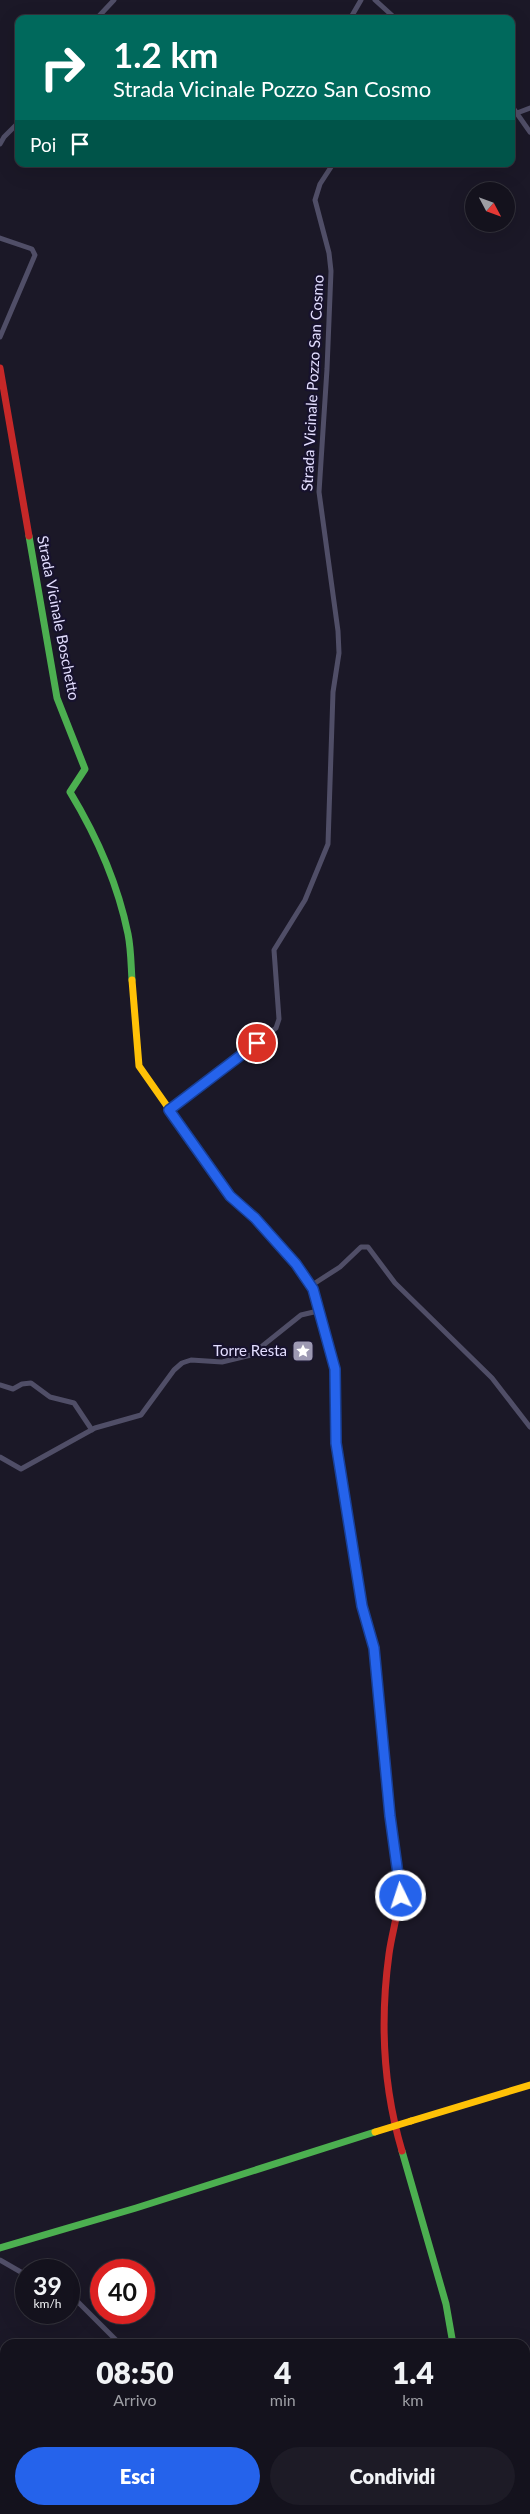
<!DOCTYPE html>
<html lang="it">
<style>
body{margin:0;font-family:Lato,sans-serif;background:#1d1b26;color:#f1f3f6;height:100vh;display:flex;flex-direction:column;font-size:19px;white-space:nowrap}
*{box-sizing:border-box;margin:0}
p{font-size:16px;color:#9d9ea4}
.icon{flex:none;width:28px;height:28px;fill:none;stroke:currentColor;stroke-width:2;stroke-linecap:round;stroke-linejoin:round}
.map{position:relative;flex:1;overflow:hidden}
.side{position:absolute;left:0px;top:2339px;width:530px;height:176px;display:flex;flex-direction:column;background:#14121d;border-radius:15px 15px 0 0;box-shadow:0 5px 20px #0002,0 0 0 1px #33323b}
.side>*{flex:none}
.top-card{position:absolute;left:15px;top:15px;width:500px;height:152px;border-radius:10px;box-shadow:0 5px 20px #0002,0 0 0 1px #33323b;background:#00695c;color:#fff;overflow:hidden}
.needle{width:32px;rotate:131deg}
.buttons{position:absolute;left:465px;top:182px;display:grid;gap:10px}
.buttons a{display:grid;place-items:center;width:50px;height:50px;border-radius:50%;background:#14121d;box-shadow:0 5px 20px #0002,0 0 0 1px #33323b;font-size:25px}
.speed{position:absolute;left:15px;top:2259px;display:flex;gap:10px;font-size:25px;font-weight:700;text-align:center}
.speed>*{display:grid;place-content:center;width:65px;height:65px;border-radius:50%;background:#14121d;box-shadow:0 5px 20px #0002,0 0 0 1px #33323b;line-height:1}
.speed small{font-size:12px;font-weight:400}
.speed .limit{border:8px solid #d22;background:#fff;color:#111}
.pin{position:absolute;display:grid;place-items:center;width:42px;height:42px;color:#fff;margin:-21px;border:2px solid #fff;border-radius:50%;box-shadow:0 1px 5px #0007}
.me{position:absolute;width:55px;margin:-28px;rotate:356deg;stroke-linejoin:round;filter:drop-shadow(0 0 4px #0008)}
.turn{display:flex;align-items:center;gap:18px;height:105px;padding:0 15px;font-size:22px}
.turn .icon{width:65px;height:65px;stroke-width:2.5}
.turn b{display:block;font-size:35px;line-height:42px}
.then{display:flex;align-items:center;height:48px;padding:0 15px;background:#0003;gap:10px;font-size:19px}
.eta{display:flex;justify-content:space-evenly;align-items:center;height:85px;text-align:center}
.eta b{font-size:30px;font-weight:800;line-height:35px}
.cta{display:flex;gap:10px;margin-top:auto;padding:10px 15px}
.cta a{flex:1;height:58px;border-radius:30px;background:#2563eb;color:#fff;font-size:20px;font-weight:800;line-height:58px;text-align:center}
.cta a+a{background:#1d1b26;color:#f1f3f6}
.map>svg:first-child{display:block}
.lines{fill:none;stroke-linecap:round;stroke-linejoin:round}
.street{stroke:#504e67;stroke-width:5}
.fast{stroke:#4caf50;stroke-width:7}
.slow{stroke:#ffc107;stroke-width:7}
.jam{stroke:#c62828;stroke-width:7}
.slow-bridge{stroke:#ffc107;stroke-width:7}
.route-casing{stroke:#184099;stroke-width:12}
.route{stroke:#2563eb;stroke-width:9}
.labels{text-anchor:middle;stroke-width:4.5;stroke-linejoin:round;paint-order:stroke}
.street-label{font-size:15px;fill:#e3deff;stroke:#17122d}
.poi-label{font-size:15px;fill:#e3deff;stroke:#17122d;text-anchor:end}
</style>
<div class="map">
<svg width="530" height="2514" viewBox="0 0 530 2514">
<rect width="100%" height="100%" fill="#1b1827"/>
<g class="lines">
<!-- street -->
<path class="street" d="M375,0L396,19
M92,19L99,16L114,0
M350,19L361,0
M511,105L530,132
M517,113L530,108
M0,144L4,137L19,122
M0,238L32,249L35,255L0,337
M169,1110L276,1028L279,1019L274,950L305,900L328,844L333,692L339,653L338,631L319,492L327,369L331,271L329,253L315,200L320,184L333,164
M312,1285L340,1267L361,1247H368L395,1283L492,1378L530,1427
M0,1385L13,1389L22,1384L31,1383L50,1397L74,1403L92,1430
M0,1457L21,1469L95,1428L141,1415L174,1370L182,1363L191,1360L222,1362L251,1355L301,1315L318,1311
M0,2260L26,2275
M69,2293L120,2344
M525,2505L530,2507
M189,2510L192,2514
M472,2510L473,2514
M417,2513L419,2514"/>
<!-- fast -->
<path class="fast" d="M29,536L57,698L85,769L70,792C96,835 118,885 128,934C131,949 131,965 132,980
M341,1470L362,1606L374,1648L379,1703
M402,2151L446,2304L453,2344
M0,2248L136,2208L375,2132"/>
<!-- slow -->
<path class="slow" d="M132,980L139,1066L230,1196L255,1218L287,1256
M379,1703L400,1890
M411,2121L530,2085"/>
<!-- jam -->
<path class="jam" d="M0,368L29,536
M287,1256L312,1285L332,1356L336,1387L337,1443L341,1470
M400,1890C399,1912 392,1932 389,1954C380,2020 383,2087 402,2151"/>
<!-- slow-bridge -->
<path class="slow-bridge" d="M375,2132L411,2121"/>
</g>
<g class="lines">
<!-- route casing -->
<g class="route-casing">
<path id="route" d="M257,1043L169,1110L230,1196L255,1218L296,1264L313,1289L335,1369L336,1443L362,1606L374,1648L390,1816L401,1896"/>
</g>
<!-- route -->
<use href="#route" class="route"/>
</g>
<!-- icons -->
<defs>
<g id="sight-square" transform="scale(1.125)"><rect x="-9" y="-9" width="18" height="18" rx="4" fill="#9d99b3" stroke="#17122d"/><path d="M0-6L1.8-2.2L6-1.7L2.9 1.2L3.7 5.4L0 3.3L-3.7 5.4L-2.9 1.2L-6-1.7L-1.8-2.2Z" fill="#fff"/></g>
</defs>
<g fill-rule="evenodd">
<use href="#sight-square" x="303" y="1351"/>
</g>
<g class="labels">
<!-- street labels -->
<g class="street-label">
<text transform="translate(313 383) rotate(-87)" y="5">Strada Vicinale Pozzo San Cosmo</text>
<text transform="translate(58 618) rotate(79)" y="5">Strada Vicinale Boschetto</text>
</g>
<!-- poi labels -->
<g class="poi-label">
<text x="287" y="1356">Torre Resta</text>
</g>
</g>
</svg>
<div class="buttons">
<a><svg class="needle" viewBox="-14 -14 28 28"><path d="M0-13l5 13h-10z" fill="#e53935"/><path d="M0 13l5-13h-10z" fill="#9d9ea4"/></svg></a>
</div>
<div class="speed"><div>39<small>km/h</small></div><div class="limit">40</div></div>
<div class="pin" style="left:257px;top:1043px;background:#d93025"><svg class="icon" aria-label="arrive" viewBox="0 0 24 24"><path d="M6 21V4h12l-3 4 3 4H6"/></svg></div>
<svg class="me" style="left:401px;top:1896px" viewBox="-20 -20 40 40"><circle r="17" fill="#2563eb" stroke="#fff" stroke-width="3"/><path d="M0-11L8 9 0 5-8 9z" fill="#fff"/></svg>
<div class="top-card">
<div class="turn"><svg class="icon" aria-label="right" viewBox="0 0 24 24"><path d="M7 20v-9h11M14 6l5 5-5 5"/></svg><div><b>1.2 km</b>Strada Vicinale Pozzo San Cosmo</div></div>
<div class="then">Poi<svg class="icon" aria-label="arrive" viewBox="0 0 24 24"><path d="M6 21V4h12l-3 4 3 4H6"/></svg></div>
</div>
<section class="side">
<div class="eta">
<div><b>08:50</b><p>Arrivo</p></div>
<div><b>4</b><p>min</p></div>
<div><b>1.4</b><p>km</p></div>
</div>
<div class="cta"><a>Esci</a><a>Condividi</a></div>
</section>
</div>
